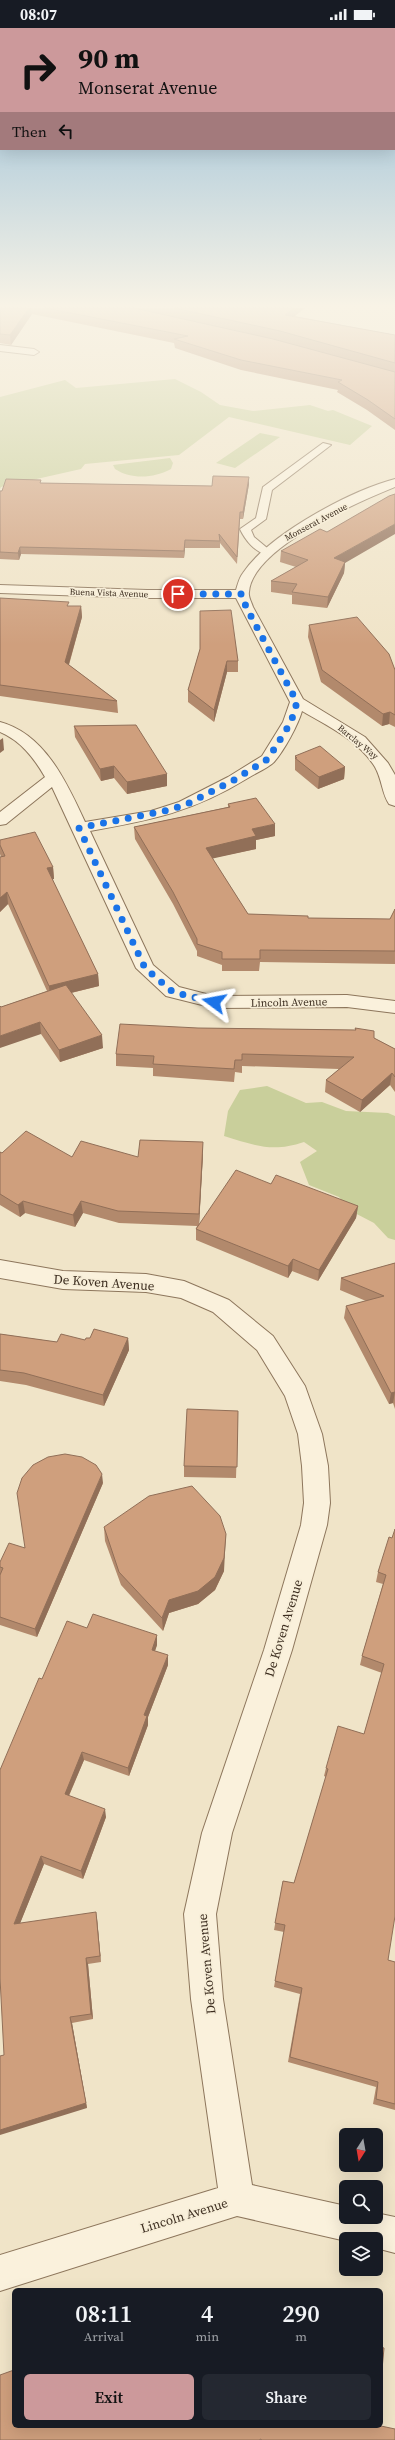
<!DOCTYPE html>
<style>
body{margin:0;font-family:"Source Serif 4",serif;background:#242831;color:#f1f3f6;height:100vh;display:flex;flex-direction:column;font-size:15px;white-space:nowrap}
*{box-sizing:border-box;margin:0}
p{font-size:13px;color:#9ea1a6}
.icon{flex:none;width:22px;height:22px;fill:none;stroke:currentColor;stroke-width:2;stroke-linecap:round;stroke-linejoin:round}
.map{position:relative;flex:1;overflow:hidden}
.drawer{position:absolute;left:12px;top:2260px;width:371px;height:140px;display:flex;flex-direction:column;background:#171b24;border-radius:6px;box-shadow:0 4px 16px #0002}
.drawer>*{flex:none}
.hud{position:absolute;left:0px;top:0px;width:395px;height:122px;box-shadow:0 4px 16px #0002;background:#cc999b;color:#111;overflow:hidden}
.needle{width:26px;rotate:191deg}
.controls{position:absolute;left:339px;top:2100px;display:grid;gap:8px}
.controls a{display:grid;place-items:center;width:44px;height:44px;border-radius:6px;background:#171b24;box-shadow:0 4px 16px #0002;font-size:20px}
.pin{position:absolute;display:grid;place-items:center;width:34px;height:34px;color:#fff;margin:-17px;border:2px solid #fff;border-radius:50%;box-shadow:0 1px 4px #0007}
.me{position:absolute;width:44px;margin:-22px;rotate:283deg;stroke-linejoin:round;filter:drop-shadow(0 0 3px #0008)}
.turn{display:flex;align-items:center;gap:14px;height:84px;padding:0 12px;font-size:18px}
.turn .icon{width:52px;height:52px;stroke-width:2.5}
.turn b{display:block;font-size:28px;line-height:34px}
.then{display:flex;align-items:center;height:38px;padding:0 12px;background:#0003;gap:8px;font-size:15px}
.eta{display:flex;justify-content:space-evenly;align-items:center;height:68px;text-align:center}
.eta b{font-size:24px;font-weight:600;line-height:28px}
.primary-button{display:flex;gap:8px;margin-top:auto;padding:8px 12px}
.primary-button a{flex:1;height:46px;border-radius:6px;background:#cc999b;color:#111;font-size:16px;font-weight:600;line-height:46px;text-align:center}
.primary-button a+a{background:#242831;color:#f1f3f6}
.status{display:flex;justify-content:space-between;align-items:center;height:28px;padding:0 20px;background:#171b24;direction:ltr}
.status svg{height:11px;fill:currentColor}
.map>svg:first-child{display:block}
.green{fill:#c9cf9b}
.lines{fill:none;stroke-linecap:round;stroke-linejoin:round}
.service-casing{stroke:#8d765c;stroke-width:2}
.minor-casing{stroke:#8d765c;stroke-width:2}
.service{fill:#faf1dc;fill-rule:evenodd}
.minor{fill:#faf1dc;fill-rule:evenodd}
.wall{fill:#b2896c}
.shaded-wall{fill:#916f58}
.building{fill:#cf9f7d;stroke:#916f58}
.route{stroke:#1a73e8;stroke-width:7;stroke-dasharray:0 12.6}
.labels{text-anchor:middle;stroke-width:3.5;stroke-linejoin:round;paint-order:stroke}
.far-street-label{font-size:9px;fill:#3d2e20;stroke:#f7eed8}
.street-label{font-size:11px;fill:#3d2e20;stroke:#f7eed8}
.near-street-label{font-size:13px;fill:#3d2e20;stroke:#f7eed8}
</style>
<div class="status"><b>08:07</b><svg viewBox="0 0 49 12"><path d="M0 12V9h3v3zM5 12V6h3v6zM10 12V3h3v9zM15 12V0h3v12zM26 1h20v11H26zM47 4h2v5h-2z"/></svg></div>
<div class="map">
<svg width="395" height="2412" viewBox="0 0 395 2412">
<rect width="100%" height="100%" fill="#f0e4c8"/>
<!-- green -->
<path class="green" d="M175,351L201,364L220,377L253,383L310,377L328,383L333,382L372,398L350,417L229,389L179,427L85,436L81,441L1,459L0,461V369L65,352L76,360Z
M260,405L280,409L235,440L216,435Z
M170,430L173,435L171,441C154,450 132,452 115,441L113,437Z
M267,1058L306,1075L322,1074L346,1083L388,1085L395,1088V1212L388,1210L374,1195L349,1182L339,1169L309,1157L300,1134L317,1123L304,1114C272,1125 254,1117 224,1108L228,1083L240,1062Z"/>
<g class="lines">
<!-- service casing -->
<g class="service-casing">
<path id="service" d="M323,415L331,417L272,462L266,491L251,502L254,509L272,524L267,527C255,524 245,512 240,501L256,490L263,459Z"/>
</g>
<!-- minor casing -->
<g class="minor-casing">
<path id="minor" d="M0,317L34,321L39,324L34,327L0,323Z
M395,451V459C358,474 252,520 249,564C248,569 252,575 253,579L303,671L365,709L388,735L395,747V778L389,776C382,766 382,751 375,739C359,713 328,698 302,683C298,697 284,723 274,734C268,740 256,745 248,750C193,784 152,792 90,803L153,937L179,959L214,968L347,967L395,973V985L347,979L214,980L166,968L136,940L52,759L6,796L0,797V784L45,749C34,730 21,713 0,704V694C45,706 67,755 85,794L151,783L179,774L228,749L262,728L283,694L290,674L236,570H147L0,565V557L147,562H236C238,556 239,550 243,545C269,506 350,463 395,451Z
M0,1232L63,1243L146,1246L184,1253L229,1272L273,1308L305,1358L322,1406L328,1438L330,1475L327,1497L292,1622L232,1805L216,1886L223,1971L252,2157L346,2178V2189H376V2185L395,2189V2225L376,2220V2211H346V2213L237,2188L0,2263V2227L218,2160L191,1971L184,1886L202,1805L264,1622L301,1497L304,1475L302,1438L298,1406L285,1368L257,1322L213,1284L181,1270L146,1264L63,1261L0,1250Z"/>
</g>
<!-- service -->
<use href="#service" class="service"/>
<!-- minor -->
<use href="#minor" class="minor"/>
</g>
<!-- wall -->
<path class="wall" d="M0,280H305L294,288L395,307V402L367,382L337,364L338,362L241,342L175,320L174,315L32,286L11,317L0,315Z
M41,455L212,458L249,456L243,491H240L237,536L220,515V520H185L184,530L21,526L19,532L0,531V463Z
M327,504L345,535L344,545L327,580L292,576V567L271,564V553L296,539L280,534L281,523Z
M0,570L69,578H81L82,589L69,637L117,673L118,685L0,668Z
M309,597L395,642V699L389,696L382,698L321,654L308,609Z
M200,621L238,633V644H227L214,694L188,674V662Z
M74,698L167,746V758L127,766L114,750L101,753L75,709Z
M295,728L345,739L344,751L318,761L295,742Z
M228,776L275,808L256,812V821L212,830L248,886L308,890L390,891L395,881V936L260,934L259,943H222V937L197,928V923L173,876L135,811L134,799L228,779Z
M0,812L53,839L54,851H52L98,946L99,958L71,965L103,1020L60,1034L41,1006L1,979L47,963L8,876L0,884V829H1L0,826Z
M198,1000L355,1002V1000L395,1021V1064L390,1057L360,1084L325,1064L326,1052L339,1041L242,1038V1045L235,1044L234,1054L153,1048V1040L116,1038V1026Z
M0,1124L2,1125L72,1129H138L203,1126L199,1196L271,1156L358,1178L356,1190L318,1253L292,1243L288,1250L196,1212V1201L197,1198L119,1195L83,1185L75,1199L25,1185L20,1189L0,1177Z
M395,1235V1381L393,1375L389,1376L344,1290L346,1278L366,1273L340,1262L341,1250Z
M0,1306L57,1314L85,1312L90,1310H128L129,1322L104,1378L26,1357L0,1353Z
M238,1383L236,1450L184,1449V1438Z
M103,1455L37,1609L0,1597V1534L25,1520Z
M104,1499L224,1543L215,1562L198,1576L169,1585L163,1603L121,1557L105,1513Z
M392,1510L388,1932L395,1934V2082L373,2076L376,2059L288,2034L300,1966L274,1959L284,1904L274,1902L283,1853L294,1855L326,1749L324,1748L326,1740L364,1706L382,1645L360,1637L362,1628L383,1556L376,1554L378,1544Z
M157,1607V1617L155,1623L168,1637L148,1689V1697L129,1748L84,1732L69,1768L106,1789L83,1851L44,1836L20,1895L97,1891L101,1934L88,1936L93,1991L72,1995L87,2080L4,2027L42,1651Z"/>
<!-- shaded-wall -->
<path class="shaded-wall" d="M29,280H31L32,286L11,317L10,307Z
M294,280H305L285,296V287Z
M249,449V456L243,491V484Z
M395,496V506L345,535L344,545L327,580L328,569L334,530Z
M185,512V520L184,530V523Z
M20,519L21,526L19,532L18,525Z
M81,578L82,589L66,646L65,634Z
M227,633V644L214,694V682Z
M390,684L389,696L382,698L383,686Z
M3,710L4,722L0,725V712Z
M114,738V750L101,753L100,741Z
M345,739L344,751L318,761L319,749Z
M167,746V758L127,766V754Z
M275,796V808L256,812V821L206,832V820L252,801Z
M53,839L54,851L48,852L47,840Z
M7,864L8,876L0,884V870Z
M98,946L99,958L50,970L49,958Z
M40,994L41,1006L0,1020V1008Z
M102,1007L103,1020L60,1034L59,1022Z
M392,1045L390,1057L360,1084L362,1072Z
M203,1114V1126L199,1198V1186Z
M23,1173L25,1185L20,1189L18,1177Z
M81,1173L83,1185L75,1199L73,1187Z
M358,1178L356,1190L318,1253L319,1242Z
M293,1231L292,1243L288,1250V1238Z
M128,1310L129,1322L104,1378L103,1367Z
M395,1364L393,1375L389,1376L391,1365Z
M102,1446L103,1455L37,1609L35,1601Z
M226,1506L224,1543L215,1562L198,1576L169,1585L163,1603L162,1590L169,1572Z
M157,1607V1617L152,1631V1622Z
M168,1627V1637L148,1689V1697L129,1748L128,1740L144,1687Z
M82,1724L84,1732L66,1774L65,1766Z
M105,1781L106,1789L83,1851L81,1843Z
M41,1828L44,1836L17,1903L14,1896Z
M96,1884L97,1891L101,1934L100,1928Z
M86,1930L88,1936L93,1991L91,1986Z
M70,1989L72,1995L87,2080L0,2107V2102Z"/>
<!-- building -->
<path class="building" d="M0,280H29L10,307L0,306Z
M45,280H134L273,311L395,344V391L368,372L338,354L342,352L241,332L174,311L188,308Z
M174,280H294L285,287L395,307V335L280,303Z
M213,448L249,449L243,484H240L237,529L219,506L220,513L185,512L184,523L20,519L18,525L0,524V463H2L6,451L41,452L40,455L212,458Z
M395,466V496L334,530L345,534L328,569L292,564L297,556L271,553L308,532L281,523L320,501L327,504L389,468Z
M0,570L69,574L67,578H81L65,634L117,673L0,657Z
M231,582L238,633H227L214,682L188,662L200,621V583Z
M357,589L389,626L395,642V687L390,684L383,686L322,642L309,597Z
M136,697L167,746L127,754L114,738L100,741L74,698Z
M320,718L345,739L319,749L295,730H297L295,728Z
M256,770L275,796L252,801L256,808L206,820L248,886L308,888V890L390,891L395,881V923L260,922V931H222V924L197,916V911L173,864L134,799L230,779L228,776Z
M35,804L53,839L47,840L98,946L49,958L7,864L0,870V829L5,828L0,817V812Z
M66,957L102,1007L59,1022L40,994L0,1008V978L1,979Z
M120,996L198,1000L356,1002L355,1000L374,1003V1010L395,1021V1049L392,1045L362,1072L326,1052L354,1029L242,1026V1032H235L234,1041L153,1036L154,1028L116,1026Z
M26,1103L72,1129L81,1113L138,1129L140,1112L203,1114L199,1186L118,1183L81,1173L73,1187L23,1173L18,1177L0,1166V1124L2,1125Z
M236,1142L271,1156L276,1147L358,1178L319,1242L293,1231L288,1238L196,1201Z
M395,1235V1364L391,1365L346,1278L384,1268L341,1250Z
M94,1301L128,1310L103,1367L24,1345L0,1342V1306L57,1314L61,1306L85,1312L86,1310H90Z
M187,1381L238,1383L237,1439L184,1438Z
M65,1426L82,1429L96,1437L102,1446L35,1601L0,1589V1547L3,1540L0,1539V1534L9,1515L25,1520L17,1465L22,1450L33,1437L48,1429Z
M192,1458L220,1488L226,1506L224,1530L215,1549L198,1563L169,1572L162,1590L119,1544L104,1499L149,1468Z
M395,1501V1888L388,1932L395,1934V2076L376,2071L378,2054L290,2029L302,1960L275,1953L285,1897L275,1895L283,1853L294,1855L328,1741L326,1740L338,1698L364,1706L384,1636L362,1628L386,1547L378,1544L389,1509L392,1510Z
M93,1586L157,1607L152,1622L168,1627L144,1687L147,1688L128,1740L82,1724L65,1766L105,1781L81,1843L41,1828L14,1896L96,1884L100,1928L86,1930L91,1986L70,1989L86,2075L0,2102V2028L4,2027L0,1950V1742L39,1650L42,1651L67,1593L87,1600Z
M381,2319L384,2320L381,2352Z
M14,2342V2398H381L395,2401V2412H261V2411L259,2412H0V2347Z"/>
<!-- sky -->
<linearGradient id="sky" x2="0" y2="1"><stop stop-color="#8fbad6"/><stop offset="0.45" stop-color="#f8f3e6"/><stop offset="1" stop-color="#f8f3e6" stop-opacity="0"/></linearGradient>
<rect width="395" height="617" fill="url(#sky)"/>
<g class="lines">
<!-- route -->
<path class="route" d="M178,566H242L246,579L297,674L291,694L268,731L234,752L185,777L164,783L79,800L145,940L173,964L214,974"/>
</g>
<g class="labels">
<!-- far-street labels -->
<g class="far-street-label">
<text transform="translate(316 494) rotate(-28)" y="3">Monserat Avenue</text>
<text transform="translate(109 565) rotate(2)" y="3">Buena Vista Avenue</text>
<text transform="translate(358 714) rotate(39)" y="3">Barclay Way</text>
</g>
<!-- street labels -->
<g class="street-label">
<text transform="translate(289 974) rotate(-1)" y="4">Lincoln Avenue</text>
</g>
<!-- near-street labels -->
<g class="near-street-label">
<text transform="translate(104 1254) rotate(4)" y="5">De Koven Avenue</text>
<text transform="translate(283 1600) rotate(-73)" y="5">De Koven Avenue</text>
<text transform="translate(206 1936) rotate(-95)" y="5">De Koven Avenue</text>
<text transform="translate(184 2187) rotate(-17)" y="5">Lincoln Avenue</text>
</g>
</g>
</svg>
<div class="controls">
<a><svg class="needle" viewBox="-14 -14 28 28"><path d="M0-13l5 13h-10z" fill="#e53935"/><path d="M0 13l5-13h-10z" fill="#9ea1a6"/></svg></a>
<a><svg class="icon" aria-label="search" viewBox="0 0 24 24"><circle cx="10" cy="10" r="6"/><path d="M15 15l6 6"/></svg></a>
<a><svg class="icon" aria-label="layers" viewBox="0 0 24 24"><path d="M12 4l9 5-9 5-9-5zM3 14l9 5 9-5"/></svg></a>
</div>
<div class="pin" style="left:178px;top:566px;background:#d93025"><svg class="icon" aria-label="arrive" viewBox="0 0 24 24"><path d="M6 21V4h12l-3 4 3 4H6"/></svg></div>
<svg class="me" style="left:214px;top:974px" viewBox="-20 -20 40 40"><path d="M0-17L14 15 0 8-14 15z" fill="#1a73e8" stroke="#fff" stroke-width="4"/></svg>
<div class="hud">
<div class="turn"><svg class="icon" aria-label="right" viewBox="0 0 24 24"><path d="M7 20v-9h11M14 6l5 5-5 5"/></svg><div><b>90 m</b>Monserat Avenue</div></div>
<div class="then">Then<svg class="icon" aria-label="left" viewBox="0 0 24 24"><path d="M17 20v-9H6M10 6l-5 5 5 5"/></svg></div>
</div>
<section class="drawer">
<div class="eta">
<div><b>08:11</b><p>Arrival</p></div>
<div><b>4</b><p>min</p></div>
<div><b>290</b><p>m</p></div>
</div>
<div class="primary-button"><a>Exit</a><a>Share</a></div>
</section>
</div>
